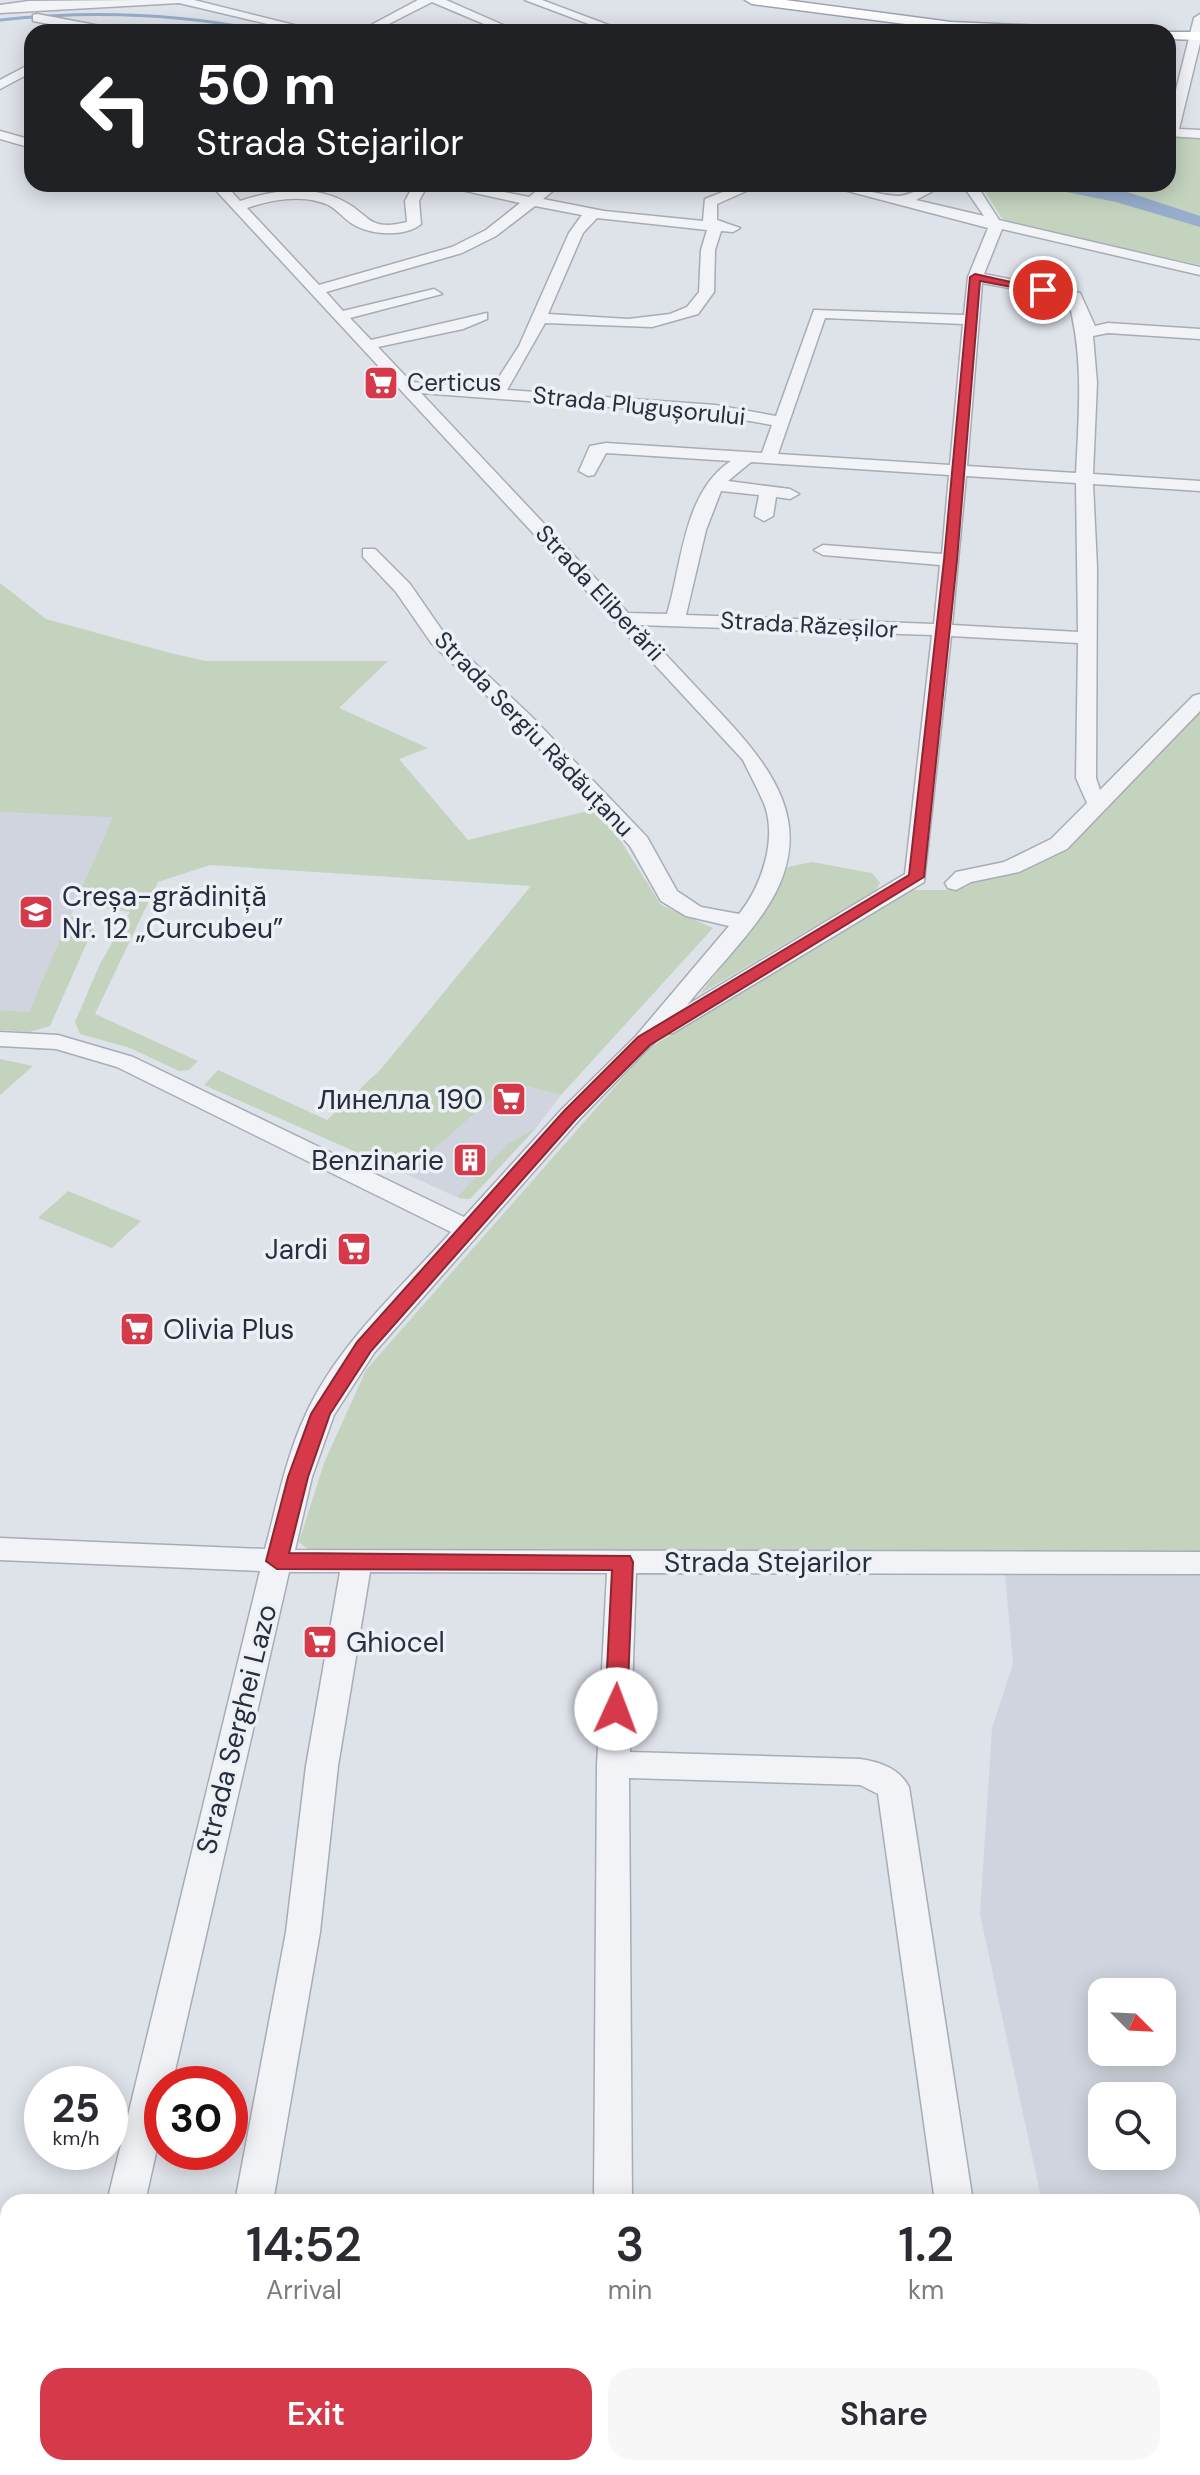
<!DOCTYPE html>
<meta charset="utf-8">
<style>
body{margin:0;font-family:"DM Sans",sans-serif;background:#f7f7f7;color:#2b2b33;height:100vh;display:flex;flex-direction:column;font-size:30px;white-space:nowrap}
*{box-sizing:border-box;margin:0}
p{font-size:26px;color:#7c7c81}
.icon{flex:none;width:44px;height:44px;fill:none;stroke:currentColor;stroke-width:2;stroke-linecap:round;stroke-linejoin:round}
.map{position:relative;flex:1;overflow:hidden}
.details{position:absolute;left:0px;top:2194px;width:1200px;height:282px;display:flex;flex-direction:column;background:#fff;border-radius:24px 24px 0 0;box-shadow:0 4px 20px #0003}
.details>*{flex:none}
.banner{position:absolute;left:24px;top:24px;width:1152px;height:168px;border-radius:24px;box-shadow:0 4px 20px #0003;background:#202124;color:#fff;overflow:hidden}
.needle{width:52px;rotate:114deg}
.controls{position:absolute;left:1088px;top:1978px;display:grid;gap:16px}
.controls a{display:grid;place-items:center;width:88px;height:88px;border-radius:16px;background:#fff;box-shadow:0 4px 20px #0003;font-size:40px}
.speed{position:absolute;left:24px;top:2066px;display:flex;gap:16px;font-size:40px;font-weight:700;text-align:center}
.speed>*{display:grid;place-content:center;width:104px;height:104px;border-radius:50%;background:#fff;box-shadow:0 4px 20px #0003;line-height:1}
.speed small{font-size:20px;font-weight:400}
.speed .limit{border:12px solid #d22;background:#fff;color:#111}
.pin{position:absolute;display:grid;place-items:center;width:68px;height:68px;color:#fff;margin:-34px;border:4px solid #fff;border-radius:50%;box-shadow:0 2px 8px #0007}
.me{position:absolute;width:88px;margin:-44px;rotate:2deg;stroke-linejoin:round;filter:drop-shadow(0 0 6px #0008)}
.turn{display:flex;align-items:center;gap:28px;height:168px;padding:0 40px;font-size:36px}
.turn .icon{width:104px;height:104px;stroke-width:2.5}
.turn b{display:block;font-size:56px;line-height:68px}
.eta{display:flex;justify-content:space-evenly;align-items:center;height:136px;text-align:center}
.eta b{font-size:48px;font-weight:600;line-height:56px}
.cta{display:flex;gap:16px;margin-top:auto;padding:16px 40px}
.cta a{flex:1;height:92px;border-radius:24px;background:#d63a4a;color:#fff;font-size:32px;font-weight:600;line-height:92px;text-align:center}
.cta a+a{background:#f7f7f7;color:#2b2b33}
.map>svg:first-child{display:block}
.built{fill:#d0d4de;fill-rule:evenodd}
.green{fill:#c3d3be}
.water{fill:#96adcb}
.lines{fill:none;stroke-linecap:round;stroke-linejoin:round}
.stream{stroke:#96adcb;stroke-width:3}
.minor-casing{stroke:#a7acb6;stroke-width:3}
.major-casing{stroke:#9da5b5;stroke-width:3}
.minor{fill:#f1f3f7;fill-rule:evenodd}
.major{fill:#fff;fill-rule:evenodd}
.route{fill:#d63a4a;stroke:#8b2630;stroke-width:2}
.labels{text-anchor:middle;stroke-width:7;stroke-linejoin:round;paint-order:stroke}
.far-poi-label{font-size:24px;fill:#262e40;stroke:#edf1f6;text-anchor:start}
.far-street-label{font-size:24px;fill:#262e40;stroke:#edf1f6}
.poi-label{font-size:28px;fill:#262e40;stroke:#edf1f6;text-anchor:start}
.street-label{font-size:28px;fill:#262e40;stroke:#edf1f6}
</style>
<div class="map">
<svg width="1200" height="2475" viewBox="0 0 1200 2475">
<rect width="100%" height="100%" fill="#dee2e9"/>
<!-- built -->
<path class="built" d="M0,812L114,816L29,1012L0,1010Z
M510,1082L561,1095L536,1128L470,1199H461L406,1174Z
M1005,1574L1200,1575V2475H1100L1098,2468H1192V2202H1042L980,1914L992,1728L1013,1664ZM1102,1992H1162V2052H1102ZM1102,2096H1162V2156H1102Z"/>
<!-- green -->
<path class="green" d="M1168,133L1200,136V265L1008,222L1001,217L980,184H1168Z
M0,583L46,619L170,653L206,661H388L339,708L428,748L399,759L468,840L600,808L661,905L713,928L561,1095L510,1082L406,1174L204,1085L218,1070L327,1120L381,1069L531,886L210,865L158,882L95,1014L198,1061L189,1070L179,1071L130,1048L80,1034L75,1022L100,964L130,912L76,902L113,817L0,812Z
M1200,711V1551L312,1553L299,1542L324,1463L366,1370L649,1048L912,890H958L978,880L1020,869Z
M812,862L872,873L880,883L876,890L700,994L762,915L788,867Z
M70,916L96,922L50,1026L30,1032L0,1030V1010L29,1012Z
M0,1059L33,1066L0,1095Z
M536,1128L470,1199L457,1197L508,1144Z
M68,1191L141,1221L112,1248L38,1218Z"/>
<!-- water -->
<path class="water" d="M1027,184L1077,189L1071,184H1103L1200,216V227L1116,202Z"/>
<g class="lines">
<!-- stream -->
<path class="stream" d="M0,20C91,10 179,13 269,32"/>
<!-- minor casing -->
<g class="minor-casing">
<path id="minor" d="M135,0H194L322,32H301L179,3L0,13V5L29,1Z
M418,0H446L519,32H503L432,2L373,32H358Z
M525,0H542L627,32H610Z
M37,14L111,28L117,32H92L33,21V15Z
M1200,14V43L1179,129L1200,130V138L1168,136V122L1194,18Z
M32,63V72L0,89V80Z
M0,131L32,140V148L0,139Z
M210,184H225L240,201C273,190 313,184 345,202C370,215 368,232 407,222L405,201L414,184H428L419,201L421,224C406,237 373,235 356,226C342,219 337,206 320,202C297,195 270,200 247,208L319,285L452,247L486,230L520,203L434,184H463L529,197L545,184H561L543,199L604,211L703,221L705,199L743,184H762L717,204V220L740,228L733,232L721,231L715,250L714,292L698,314L652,327L545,323L507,390L715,405L776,416L814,310L964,315L968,277L988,228L821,184C848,184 871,194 897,196C908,197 926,184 946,184L916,200L984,216L962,184H976L999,220L1200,267V275L1002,229L984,274L1080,293L1095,326L1108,323L1200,329V339L1108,333L1093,336L1097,383L1093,474L1200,481V491L1093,484L1097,567L1096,778L1100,790L1193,696L1200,694V711L1067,849L1019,872L971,882L956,890L948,888L945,883L956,872L1004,862L1051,839L1087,803L1076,778L1078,643L951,636L924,882L673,1033L662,1034L579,1120L374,1353L334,1415L312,1477L295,1550L1200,1552V1574L636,1573L630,1752L860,1759C880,1762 899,1768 909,1787L973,2202H935L878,1794L860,1785L629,1778L632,2202H594L597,1765L607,1573L370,1572L338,1766L320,1932L273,2202H235L286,1932L306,1766L340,1572H289L172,2084H162V2126L145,2202H107L260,1571L0,1560V1538L265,1549C277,1504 286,1456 306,1414C338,1344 401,1288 451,1232L117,1067L56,1049L0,1046V1032L58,1035L133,1057L464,1217L561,1110L636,1036L729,926L686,916L661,901L630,846L517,724L432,644L396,592L363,557V549H375L410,584L446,636L531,716L647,837L677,891L701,907L739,914C761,887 777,841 765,806C759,791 750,775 743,760ZM535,206L582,215L569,233L519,346L492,388L411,382L378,347L463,329L487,319V313L371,340L350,318L442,294L434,289L343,311L326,292L462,253L496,236ZM597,218L707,230L701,250L699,292L687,307L670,314L628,319L548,314L583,233ZM982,283L1068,299C1084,356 1079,413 1076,473L967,466ZM825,318L963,324L950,465L778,454ZM421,393L715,415L772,425L762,453L606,443L590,446L579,471L588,476L594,475L606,453L731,461C683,492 682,565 667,614L628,613ZM751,462L949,475L942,554L823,545L814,550L823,555L940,565L934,624L686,615L706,530L721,491L759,495L755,516L764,521L773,516L776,497L790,499L799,494L790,489L728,481ZM966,476L1076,483L1078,632L952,625ZM638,625L932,635L905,874L687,1005C712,974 742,944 764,912C822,827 772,767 713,705C688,678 663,652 638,625Z
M45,2468H85L83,2475H43Z
M186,2468H226L224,2475H184Z
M593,2468H633V2475H593Z
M974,2468H1014L1015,2475H975Z"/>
</g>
<!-- major casing -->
<g class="major-casing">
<path id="major" d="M745,0H785L951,22L1087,28L1094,32L951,30L752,4Z
M1163,32H1200V40L1168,39V32Z"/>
</g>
<!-- minor -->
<use href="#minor" class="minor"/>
<!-- major -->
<use href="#major" class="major"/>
</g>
<!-- route -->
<path class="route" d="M975,274L1048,290L1043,293L980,281L957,560L924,877L650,1045L576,1119L371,1351L330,1414L308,1477L289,1553L630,1556L633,1562L627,1709L624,1715H608L605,1709L612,1570L277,1569L266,1561L288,1477L311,1414L357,1342L564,1111L638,1037L909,875L944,560L970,277Z"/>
<!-- icons -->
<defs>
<g id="supermarket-square" transform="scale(1.8)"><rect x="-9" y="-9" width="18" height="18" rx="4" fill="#d63a4a" stroke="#edf1f6"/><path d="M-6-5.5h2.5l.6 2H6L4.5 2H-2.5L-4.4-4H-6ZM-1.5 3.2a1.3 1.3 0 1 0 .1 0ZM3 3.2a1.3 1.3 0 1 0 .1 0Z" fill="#fff"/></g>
<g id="school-square" transform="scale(1.8)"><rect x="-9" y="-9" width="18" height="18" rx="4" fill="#d63a4a" stroke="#edf1f6"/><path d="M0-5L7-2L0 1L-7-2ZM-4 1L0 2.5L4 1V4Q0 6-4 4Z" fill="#fff"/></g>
<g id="building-square" transform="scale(1.8)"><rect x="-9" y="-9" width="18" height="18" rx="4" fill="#d63a4a" stroke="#edf1f6"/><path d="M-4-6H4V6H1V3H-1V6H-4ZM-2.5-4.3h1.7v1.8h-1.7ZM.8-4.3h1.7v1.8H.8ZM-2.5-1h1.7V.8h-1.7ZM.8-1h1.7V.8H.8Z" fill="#fff"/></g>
</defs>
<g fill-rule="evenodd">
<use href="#supermarket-square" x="381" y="383"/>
<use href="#school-square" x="36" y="912"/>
<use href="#supermarket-square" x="509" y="1099"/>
<use href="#building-square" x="470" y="1160"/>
<use href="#supermarket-square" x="354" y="1249"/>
<use href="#supermarket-square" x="137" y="1329"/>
<use href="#supermarket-square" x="320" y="1642"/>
</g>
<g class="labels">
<!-- far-poi labels -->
<g class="far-poi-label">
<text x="407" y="391">Certicus</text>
</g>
<!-- far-street labels -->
<g class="far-street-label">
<text transform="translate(639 406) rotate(6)" y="8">Strada Plugușorului</text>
<text transform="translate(600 593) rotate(47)" y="8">Strada Eliberării</text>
<text transform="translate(809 625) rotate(3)" y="8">Strada Răzeșilor</text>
<text transform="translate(534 734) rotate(46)" y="8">Strada Sergiu Rădăuțanu</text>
</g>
<!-- poi labels -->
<g class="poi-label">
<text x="62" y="906">Creșa-grădiniță<tspan x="62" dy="32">Nr. 12 „Curcubeu”</tspan></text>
<text x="483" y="1109" text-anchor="end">Линелла 190</text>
<text x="444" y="1170" text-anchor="end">Benzinarie</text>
<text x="328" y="1259" text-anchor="end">Jardi</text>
<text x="163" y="1339">Olivia Plus</text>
<text x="346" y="1652">Ghiocel</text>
</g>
<!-- street labels -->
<g class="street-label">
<text x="768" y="1572">Strada Stejarilor</text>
<text transform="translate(236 1729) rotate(-76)" y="10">Strada Serghei Lazo</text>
</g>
</g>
</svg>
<div class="controls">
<a><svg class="needle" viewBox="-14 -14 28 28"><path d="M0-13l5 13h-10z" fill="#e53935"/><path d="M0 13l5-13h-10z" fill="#7c7c81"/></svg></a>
<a><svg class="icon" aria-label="search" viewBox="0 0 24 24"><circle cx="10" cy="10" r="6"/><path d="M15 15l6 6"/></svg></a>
</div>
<div class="speed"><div>25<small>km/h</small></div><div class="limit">30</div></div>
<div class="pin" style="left:1043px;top:290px;background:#d93025"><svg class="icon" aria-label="arrive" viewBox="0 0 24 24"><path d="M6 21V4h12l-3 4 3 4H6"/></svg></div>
<svg class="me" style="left:616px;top:1709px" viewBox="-20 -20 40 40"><circle r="19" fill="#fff"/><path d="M0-13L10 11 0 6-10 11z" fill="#d63a4a"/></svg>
<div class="banner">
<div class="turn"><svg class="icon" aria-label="left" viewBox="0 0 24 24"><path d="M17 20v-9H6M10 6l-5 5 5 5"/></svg><div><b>50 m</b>Strada Stejarilor</div></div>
</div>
<section class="details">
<div class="eta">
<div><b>14:52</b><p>Arrival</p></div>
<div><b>3</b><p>min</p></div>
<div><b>1.2</b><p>km</p></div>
</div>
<div class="cta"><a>Exit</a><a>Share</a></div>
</section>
</div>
